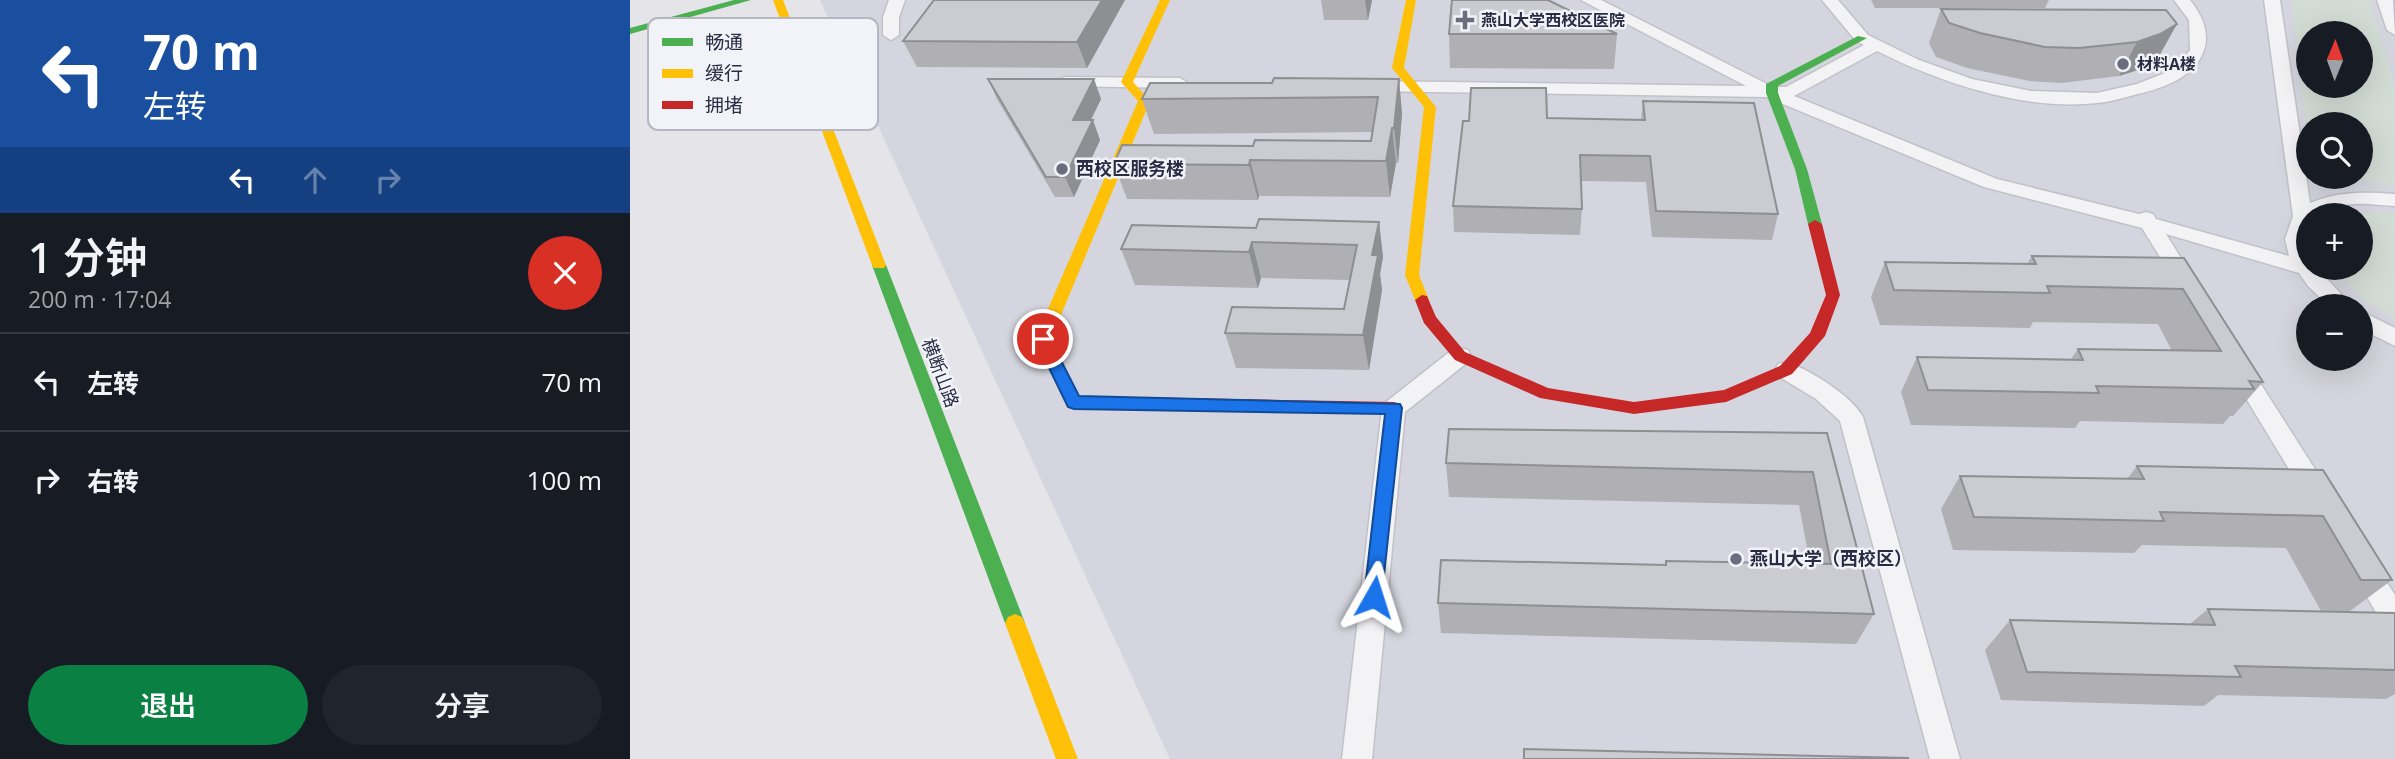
<!DOCTYPE html>
<html lang="zh">
<meta charset="utf-8">
<style>
body{margin:0;font-family:"Open Sans","Noto Sans SC",sans-serif;background:#20242c;color:#f1f3f6;height:100vh;display:flex;flex-direction:column;font-size:26px;white-space:nowrap}
*{box-sizing:border-box;margin:0}
p{font-size:23px;color:#9ea1a6}
.icon{flex:none;width:38px;height:38px;fill:none;stroke:currentColor;stroke-width:2;stroke-linecap:round;stroke-linejoin:round}
.map{position:relative;flex:1;overflow:hidden}
.drawer{display:flex;flex-direction:column;background:#171b24;width:630px}
.drawer>*{flex:none}
.top-card{background:#1a4fa0;color:#fff;overflow:hidden}
.needle{width:46px;rotate:1deg}
.fabs{position:absolute;left:1666px;top:21px;display:grid;gap:14px}
.fabs a{display:grid;place-items:center;width:77px;height:77px;border-radius:50%;background:#171b24;box-shadow:0 7px 28px #0002;font-size:35px}
.pin{position:absolute;display:grid;place-items:center;width:60px;height:60px;color:#fff;margin:-30px;border:4px solid #fff;border-radius:50%;box-shadow:0 2px 7px #0007}
.me{position:absolute;width:77px;margin:-38px;rotate:6deg;stroke-linejoin:round;filter:drop-shadow(0 0 5px #0008)}
.turn{display:flex;align-items:center;gap:24px;height:147px;padding:0 28px;font-size:32px}
.turn .icon{width:91px;height:91px;stroke-width:2.5}
.turn b{display:block;font-size:49px;line-height:60px}
.lanes{display:flex;align-items:center;height:66px;padding:0 28px;background:#0003;justify-content:center;gap:35px;direction:ltr}
.lanes .off{opacity:.35}
.round{display:grid;place-items:center;flex:none;width:74px;height:74px;border-radius:37px;background:#20242c}
.overview{display:flex;align-items:center;justify-content:space-between;height:119px;padding:0 28px}
h1{font-size:42px;font-weight:600;line-height:52px}
.button{display:flex;gap:14px;margin-top:auto;padding:14px 28px}
.button a{flex:1;height:80px;border-radius:42px;background:#0b8043;color:#fff;font-size:28px;font-weight:600;line-height:80px;text-align:center}
.button a+a{background:#20242c;color:#f1f3f6}
ul{padding:0;list-style:none}
li{display:flex;align-items:center;gap:21px;height:98px;padding:0 28px;border-top:2px solid #363941}
li div{flex:1}
li b{display:block;font-size:26px}
li em{font-style:normal}
main{display:flex;flex:1;min-height:0}
.map>svg:first-child{display:block}
.built{fill:#d4d5de;fill-rule:evenodd}
.green{fill:#d2dcd4;fill-rule:evenodd}
.lines{fill:none;stroke-linecap:round;stroke-linejoin:round}
.street-casing{stroke:#c1c1c7;stroke-width:3}
.street{fill:#f3f3f6;fill-rule:evenodd}
.fast{fill:#4caf50;fill-rule:evenodd}
.slow{fill:#ffc107;fill-rule:evenodd}
.jam{fill:#c62828;fill-rule:evenodd}
.wall{fill:#afafb4}
.shaded-wall{fill:#8e8f92}
.building{fill:#cbccd1;stroke:#8e8f92;stroke-width:2}
.route{fill:#1a73e8;stroke:#114b97;stroke-width:2}
.poi-dot{fill:#6b6c7d;stroke:#f2f3f8;stroke-width:2.5}
.labels{text-anchor:middle;stroke-width:5;stroke-linejoin:round;paint-order:stroke}
.far-poi-label{font-size:16px;font-weight:bold;fill:#2a2c43;stroke:#f2f3f8;text-anchor:start}
.poi-label{font-size:18px;font-weight:bold;fill:#2a2c43;stroke:#f2f3f8;text-anchor:start}
.street-label{font-size:18px;fill:#2a2c43;stroke:#f2f3f8}
.key{fill:#f2f3f8;stroke:#b6b7c2;stroke-width:2}
.key-label{font-size:19px;fill:#2a2c43}
</style>
<main>
<section class="drawer">
<div class="top-card">
<div class="turn"><svg class="icon" aria-label="left" viewBox="0 0 24 24"><path d="M17 20v-9H6M10 6l-5 5 5 5"/></svg><div><b>70 m</b>左转</div></div>
<div class="lanes"><svg class="icon" aria-label="left" viewBox="0 0 24 24"><path d="M17 20v-9H6M10 6l-5 5 5 5"/></svg><svg class="icon off" aria-label="ahead" viewBox="0 0 24 24"><path d="M12 20V5M6 11l6-6 6 6"/></svg><svg class="icon off" aria-label="right" viewBox="0 0 24 24"><path d="M7 20v-9h11M14 6l5 5-5 5"/></svg></div>
</div>
<div class="overview"><div><h1>1 分钟</h1><p>200 m · 17:04</p></div><a class="round" style="background:#d93025;color:#fff"><svg class="icon" aria-label="close" viewBox="0 0 24 24"><path d="M6 6l12 12M18 6L6 18"/></svg></a></div>
<ul>
<li><svg class="icon" aria-label="left" viewBox="0 0 24 24"><path d="M17 20v-9H6M10 6l-5 5 5 5"/></svg><div><b>左转</b></div><em>70 m</em></li>
<li><svg class="icon" aria-label="right" viewBox="0 0 24 24"><path d="M7 20v-9h11M14 6l5 5-5 5"/></svg><div><b>右转</b></div><em>100 m</em></li>
</ul>
<div class="button"><a>退出</a><a>分享</a></div>
</section>
<div class="map">
<svg width="1765" height="759" viewBox="0 0 1765 759">
<rect width="100%" height="100%" fill="#e4e4e9"/>
<!-- built -->
<path class="built" d="M190,0H1765V759H540ZM1678,33H1731V86H1678ZM1678,124H1731V177H1678ZM1678,215H1731V268H1678ZM1678,306H1731V359H1678Z"/>
<!-- green -->
<path class="green" d="M1661,0H1740L1765,87V186L1717,177H1731V124H1678V139ZM1731,33V86H1678V33Z
M1733,213H1765V319L1729,296L1704,268H1731V215H1726Z"/>
<g class="lines">
<!-- street casing -->
<g class="street-casing">
<path id="street" d="M259,0H275L269,17V35L261,40L253,35V17Z
M951,0H971L1143,87H1156L1234,45L1226,41L1192,0H1208L1238,35L1289,60L1342,79L1401,91L1467,93L1507,84L1545,69L1560,50L1559,20L1544,0H1560C1575,19 1583,40 1568,62C1553,82 1529,89 1504,95C1492,98 1480,102 1467,103C1395,111 1311,83 1247,51L1164,96L1367,179L1509,214L1516,212L1523,214L1526,219L1659,256L1655,239L1663,216L1634,0H1650L1680,203C1709,191 1735,192 1765,194V206C1746,205 1725,201 1706,207C1696,209 1689,215 1678,215L1675,239L1678,268H1687L1722,306H1699L1678,286L1669,273L1536,234L1567,284L1564,289L1557,291L1550,289L1512,228L1354,187L1136,97L738,91L730,86L738,81L1116,86Z
M1747,0H1763L1765,35L1757,30Z
M434,77L550,78L558,83L550,88L428,86L426,82Z
M1731,311L1765,328V346L1731,329Z
M830,348L838,350L841,356L838,362L775,412L742,759H712L752,408L756,402L822,350Z
M1608,359L1616,361L1697,488L1701,495L1697,502L1688,505L1679,502L1597,367L1600,361Z
M1156,362C1179,369 1222,396 1233,417L1330,759H1300L1210,421L1186,399L1148,376L1145,370L1148,364Z
M1732,554L1741,558L1765,595V632L1755,628L1719,566L1723,558Z"/>
</g>
<!-- street -->
<use href="#street" class="street"/>
<!-- fast -->
<path class="fast" d="M104,0H121L0,34V28Z
M1228,36L1237,38L1148,86V93L1177,169L1192,224L1185,228L1178,224L1165,169L1136,93V84Z
M249,260L256,265L395,623L392,629L385,632L378,629L375,623L242,265Z"/>
<!-- slow -->
<path class="slow" d="M143,0H153L256,265L254,268H244L242,265Z
M530,0H540L503,82L520,101L421,339L441,380L433,386L427,384L405,339L508,101L491,82Z
M776,0H786L774,68L806,107L789,275L799,300L792,305L785,300L775,275L794,107L762,68Z
M385,614L392,617L395,623L448,759H426L375,623L378,617Z"/>
<!-- jam -->
<path class="jam" d="M1185,220L1192,224L1210,295L1195,336L1162,374L1096,402L1004,414L910,398L825,360L794,323L785,300L792,295L797,296L806,317L835,352L918,388L1004,402L1094,390L1150,366L1180,333L1196,295L1178,224Z
M433,374L439,376L449,396L764,402L770,404L772,408L770,412L764,414L444,408L438,406L425,380Z"/>
</g>
<!-- wall -->
<path class="wall" d="M495,0L457,68L287,67L273,41Z
M691,0H742L738,20H694Z
M1241,0H1419L1415,8H1245Z
M1311,9L1536,10L1528,58L1511,69L1489,76L1432,83L1400,81L1337,68L1306,57L1299,43Z
M819,34H987L984,69L820,68Z
M358,79L471,99L461,120L470,140L444,197H425L367,99Z
M769,79L772,114L768,163H766L760,197L629,196L628,200L497,199L484,164L623,146L741,141L743,132L524,134L512,99L642,83Z
M1013,101L1148,214L1142,240L1022,237L1016,182L951,181L952,209L950,235L824,232L823,206L917,118L1011,120Z
M749,222L753,257L750,274L752,290L739,370L606,368L595,333L714,309L720,280L631,278L628,288L505,285L491,249L626,228Z
M1402,256L1554,258L1633,382L1603,416H1600L1593,424L1450,421L1445,428L1281,425L1271,392L1287,357L1441,359L1448,349L1542,351L1528,324L1403,322L1400,328L1250,325L1241,297L1255,262L1397,264Z
M1197,433L1244,614L1226,644L811,633L808,603L1035,565L1036,561L1180,564L1169,505L819,497L816,463Z
M1507,466L1693,470L1762,580L1720,611H1691L1656,548L1512,545L1504,553L1323,550L1311,509L1330,476L1497,479Z
M1578,609L1765,613V694L1756,699L1588,695L1574,706L1371,700L1355,650L1380,620L1560,624Z"/>
<!-- shaded-wall -->
<path class="shaded-wall" d="M472,0H495L457,68L447,42Z
M735,0H742L738,20Z
M1547,24L1528,58L1511,69L1489,76L1507,42Z
M464,79L471,99L451,140L443,120Z
M769,79L772,114L768,163L764,128Z
M463,120L470,140L444,197L435,177Z
M762,128L766,163L760,197L756,161Z
M620,160L629,196L628,200L619,165Z
M749,222L753,257L750,274L752,290L739,370L733,335L742,255Z
M622,242L631,278L628,288L619,252Z"/>
<!-- building -->
<path class="building" d="M304,0H472L447,42L273,41Z
M822,0H918L987,34H819Z
M1311,9L1536,10L1547,24L1530,34L1507,42L1449,48L1415,47L1350,33L1319,23Z
M644,78L769,79L764,128H762L756,161L620,160L619,165L484,164L492,145L623,146L625,140L741,141L748,97L512,99L520,83H642Z
M358,79H464L443,120H463L435,177H416Z
M841,88H916L917,118L1015,120L1013,101L1124,103L1148,214L1026,211L1020,156L950,155L952,209L823,206L833,121H839Z
M629,219L749,222L742,255H748L733,335L595,333L602,307L714,309L727,245L622,242L619,252L491,249L502,225L626,228Z
M1402,256L1554,258L1633,382L1619,381L1624,389L1466,386L1469,393L1298,390L1287,357L1453,360L1448,349L1591,351L1553,289L1417,286L1420,293L1264,290L1255,262L1406,264Z
M819,429L1197,433L1244,614L808,603L811,560L1036,565V561L1201,564L1183,472L816,463Z
M1507,466L1693,470L1762,580H1731L1693,516L1530,512L1534,521L1344,517L1330,476L1514,479Z
M1578,609L1765,613V670L1605,666L1611,677L1397,672L1380,620L1585,625Z
M894,749L1278,758V759H894Z"/>
<!-- route -->
<path class="route" d="M413,334L418,335L449,396L770,404L772,408L751,603L744,606L737,603L734,597L755,414L444,409L438,407L405,339Z"/>
<!-- markers -->
<g class="poi-dot">
<path d="M831.5 9.5h7v7h7v7h-7v7h-7v-7h-7v-7h7z"/>
<circle cx="1493" cy="64" r="7"/>
<circle cx="432" cy="169" r="7"/>
<circle cx="1106" cy="559" r="7"/>
</g>
<g class="labels">
<!-- far-poi labels -->
<g class="far-poi-label">
<text x="851" y="26">燕山大学西校区医院</text>
<text x="1507" y="70">材料A楼</text>
</g>
<!-- poi labels -->
<g class="poi-label">
<text x="446" y="175">西校区服务楼</text>
<text x="1120" y="565">燕山大学（西校区）</text>
</g>
<!-- street labels -->
<g class="street-label">
<text transform="translate(310 373) rotate(69)" y="6">横断山路</text>
</g>
</g>
<!-- legend -->
<rect x="18" y="18" width="230" height="112" rx="10" class="key"/>
<rect x="32" y="38" width="31" height="8" fill="#4caf50"/>
<rect x="32" y="69" width="31" height="9" fill="#ffc107"/>
<rect x="32" y="101" width="31" height="8" fill="#c62828"/>
<g class="key-label">
<text x="75" y="49">畅通</text>
<text x="75" y="80">缓行</text>
<text x="75" y="112">拥堵</text>
</g>
</svg>
<div class="fabs">
<a><svg class="needle" viewBox="-14 -14 28 28"><path d="M0-13l5 13h-10z" fill="#e53935"/><path d="M0 13l5-13h-10z" fill="#9ea1a6"/></svg></a>
<a><svg class="icon" aria-label="search" viewBox="0 0 24 24"><circle cx="10" cy="10" r="6"/><path d="M15 15l6 6"/></svg></a>
<a>+</a>
<a>−</a>
</div>
<div class="pin" style="left:413px;top:339px;background:#d93025"><svg class="icon" aria-label="arrive" viewBox="0 0 24 24"><path d="M6 21V4h12l-3 4 3 4H6"/></svg></div>
<svg class="me" style="left:744px;top:597px" viewBox="-20 -20 40 40"><path d="M0-17L14 15 0 8-14 15z" fill="#1a73e8" stroke="#fff" stroke-width="4"/></svg>
</div>
</main>
